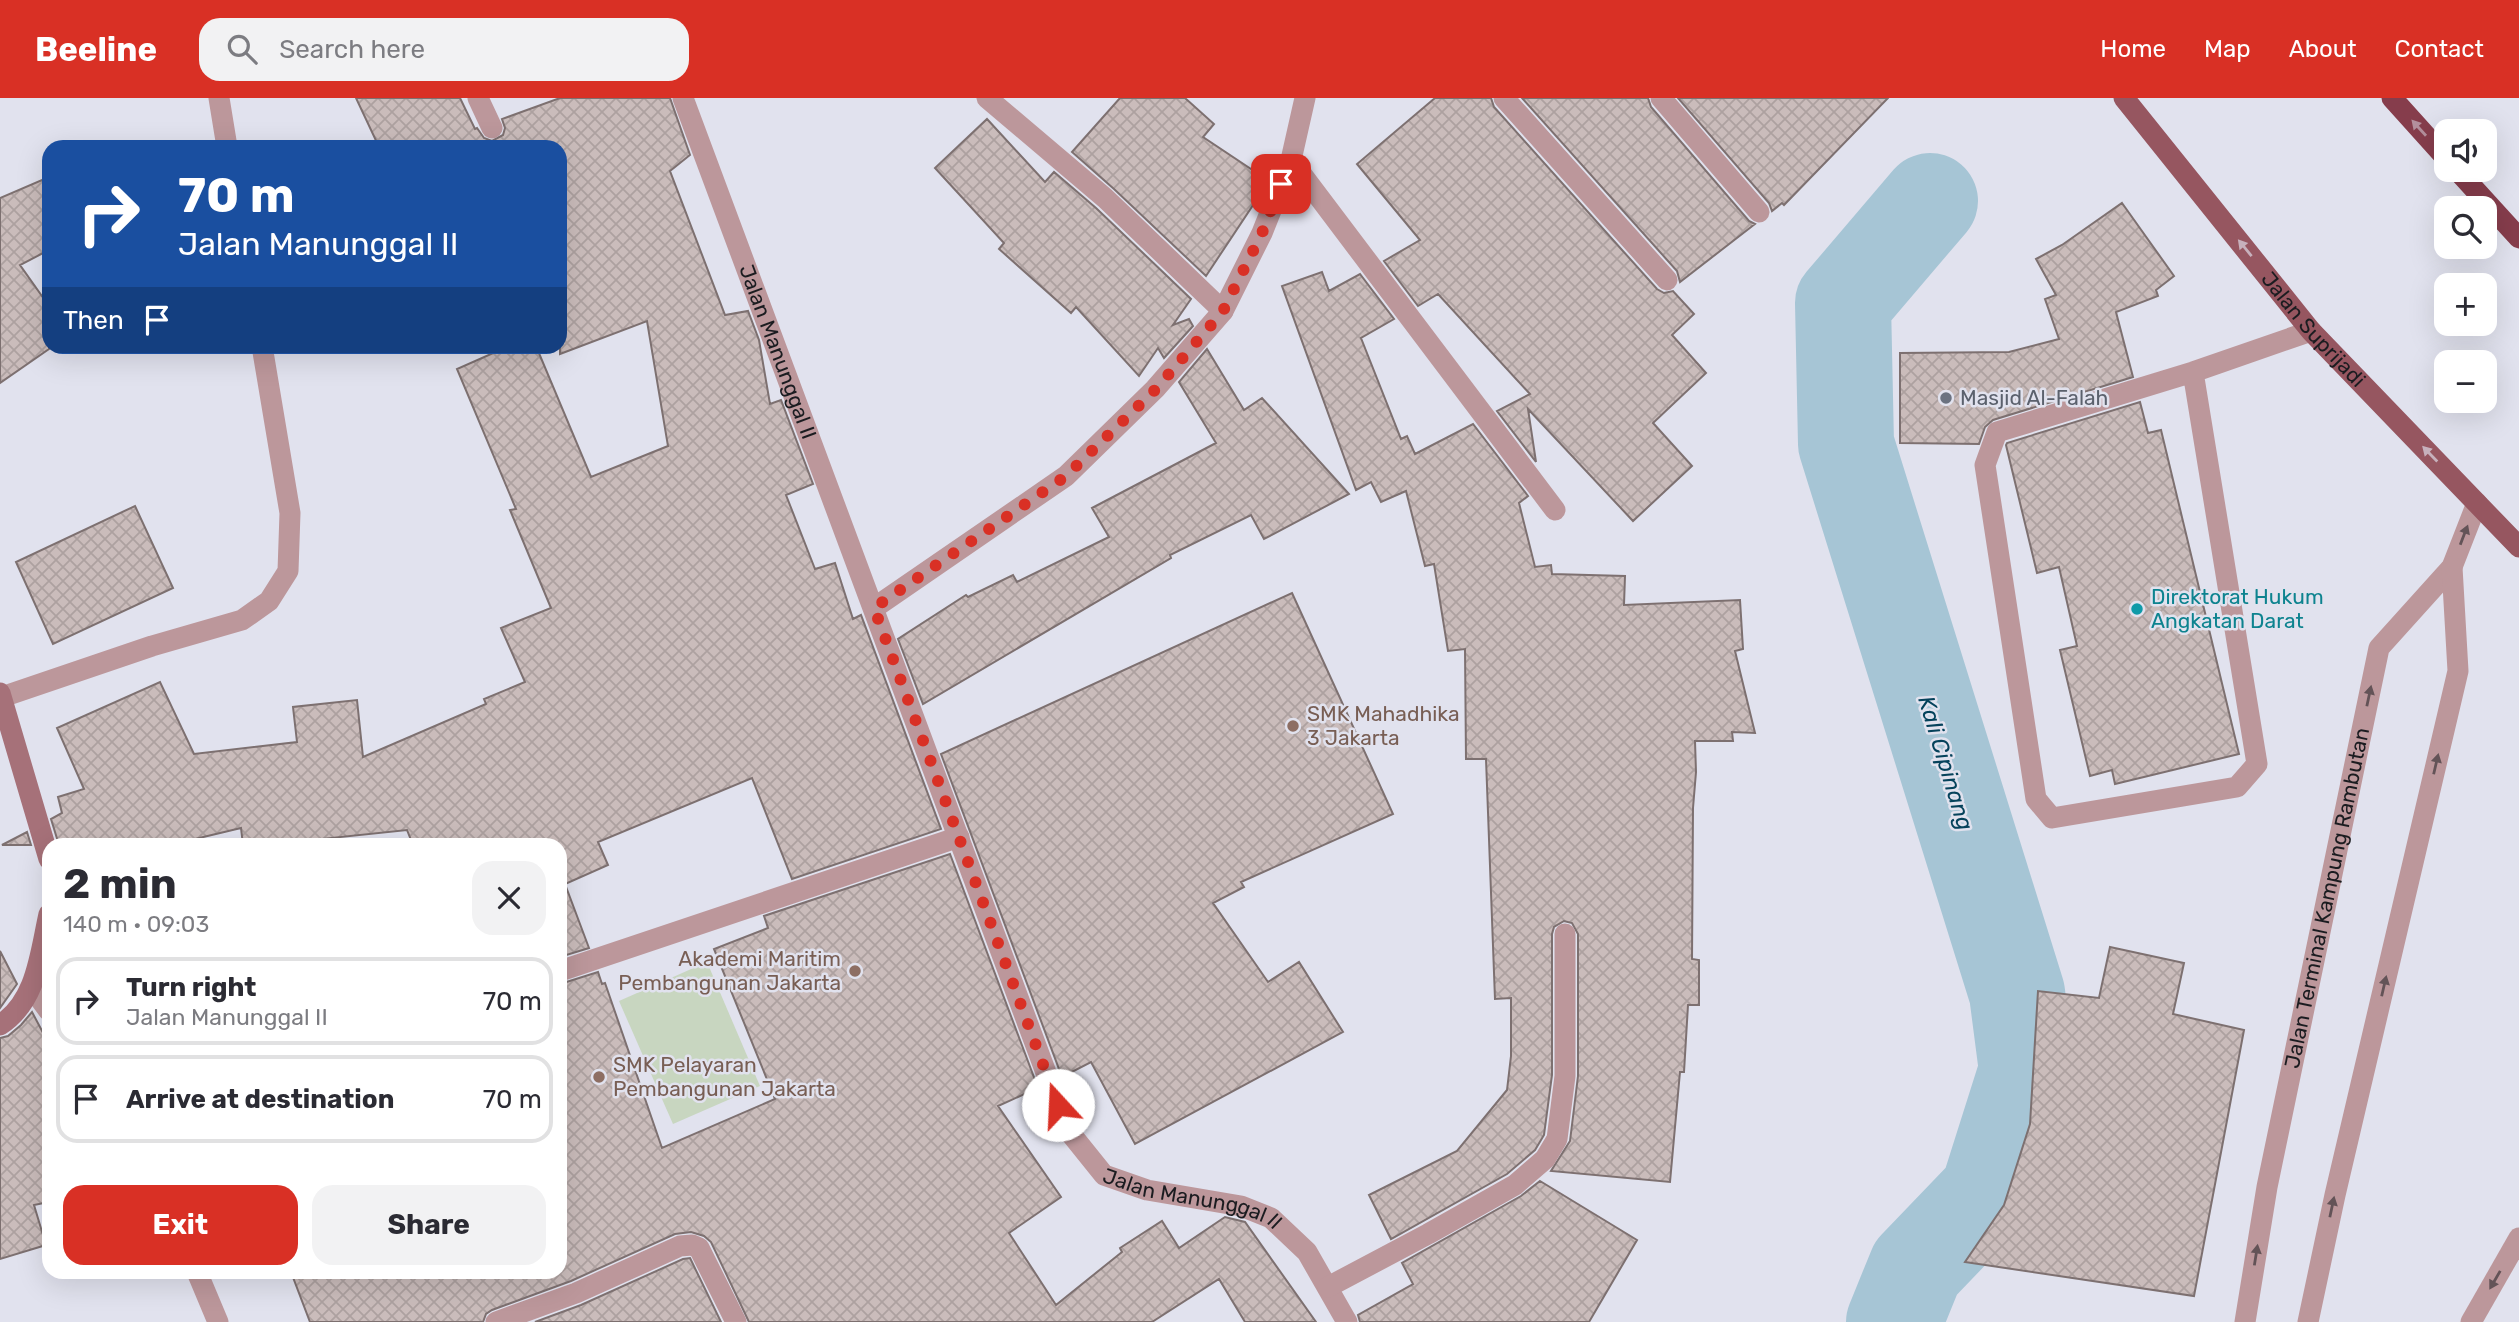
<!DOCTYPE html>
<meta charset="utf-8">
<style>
body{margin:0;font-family:Rubik,sans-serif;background:#f2f2f3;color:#2b2b33;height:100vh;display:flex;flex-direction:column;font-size:26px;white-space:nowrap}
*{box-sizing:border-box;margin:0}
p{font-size:23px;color:#7c7c81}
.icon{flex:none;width:38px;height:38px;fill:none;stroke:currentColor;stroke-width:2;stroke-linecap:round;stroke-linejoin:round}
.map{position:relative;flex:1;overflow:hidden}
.panel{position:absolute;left:42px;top:740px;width:525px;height:441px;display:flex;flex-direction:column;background:#fff;border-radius:21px;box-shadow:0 7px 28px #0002}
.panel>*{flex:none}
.hud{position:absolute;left:42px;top:42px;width:525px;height:214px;border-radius:21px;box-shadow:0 7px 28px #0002;background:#1a4fa0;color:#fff;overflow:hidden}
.controls{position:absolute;left:2434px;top:21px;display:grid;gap:14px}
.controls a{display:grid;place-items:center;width:63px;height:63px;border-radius:14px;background:#fff;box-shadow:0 7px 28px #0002;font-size:35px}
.pin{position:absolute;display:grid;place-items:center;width:60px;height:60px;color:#fff;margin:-30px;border-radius:14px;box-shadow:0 4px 10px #0006}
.me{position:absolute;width:77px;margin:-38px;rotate:340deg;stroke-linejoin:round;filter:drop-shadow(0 0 5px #0008)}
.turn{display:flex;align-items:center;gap:24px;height:147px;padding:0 21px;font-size:32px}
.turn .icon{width:91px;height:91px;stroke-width:2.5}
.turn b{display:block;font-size:49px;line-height:60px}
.then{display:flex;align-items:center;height:66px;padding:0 21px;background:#0003;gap:14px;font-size:26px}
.round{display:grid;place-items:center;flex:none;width:74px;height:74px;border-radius:21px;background:#f2f2f3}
.overview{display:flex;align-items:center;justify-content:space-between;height:119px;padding:0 21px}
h1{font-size:42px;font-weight:700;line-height:52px}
.cta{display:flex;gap:14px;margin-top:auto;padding:14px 21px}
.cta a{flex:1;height:80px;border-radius:21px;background:#d93025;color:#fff;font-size:28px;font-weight:700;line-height:80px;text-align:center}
.cta a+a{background:#f2f2f3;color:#2b2b33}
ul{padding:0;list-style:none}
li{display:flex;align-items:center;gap:21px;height:88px;margin:0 14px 10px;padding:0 7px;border:4px solid #e1e1e2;border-radius:21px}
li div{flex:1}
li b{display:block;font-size:26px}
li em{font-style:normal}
header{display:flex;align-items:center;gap:42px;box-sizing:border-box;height:98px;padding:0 35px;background:#d93025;color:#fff}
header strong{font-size:33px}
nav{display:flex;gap:38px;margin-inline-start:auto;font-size:24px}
.search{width:490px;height:63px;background:#f2f2f3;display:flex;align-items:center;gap:18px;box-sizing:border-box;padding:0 24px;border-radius:21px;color:#7c7c81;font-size:26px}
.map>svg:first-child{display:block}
.green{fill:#c8d6c0}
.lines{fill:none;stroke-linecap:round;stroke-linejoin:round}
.river{stroke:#a6c5d5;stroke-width:96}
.building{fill:url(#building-cross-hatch);stroke:#7d7070;stroke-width:2}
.lane{stroke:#bc979b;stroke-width:21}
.street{stroke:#bc979b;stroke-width:21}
.secondary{stroke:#a67179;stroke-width:21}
.primary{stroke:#965660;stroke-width:21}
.highway{stroke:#863d4c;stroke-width:21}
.oneway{fill:#b4909d}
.oneway2{fill:#c7b1bc}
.oneway3{fill:#635357}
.route{stroke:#d93025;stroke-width:12;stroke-dasharray:0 21.6}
.worship-dot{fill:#6b7280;stroke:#e1e2ee;stroke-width:2.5}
.culture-dot{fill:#0f9aa8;stroke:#e1e2ee;stroke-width:2.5}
.education-dot{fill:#8d6e63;stroke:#e1e2ee;stroke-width:2.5}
.labels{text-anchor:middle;stroke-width:5;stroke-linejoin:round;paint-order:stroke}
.street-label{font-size:21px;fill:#1b1c20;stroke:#e1e2ee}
.worship-label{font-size:21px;fill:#5b616d;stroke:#e1e2ee;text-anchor:start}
.culture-label{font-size:21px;fill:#0d838f;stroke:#e1e2ee;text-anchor:start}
.education-label{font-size:21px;fill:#785e54;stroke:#e1e2ee;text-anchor:start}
.water-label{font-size:23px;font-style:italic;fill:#05425b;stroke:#e1e2ee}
</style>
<header>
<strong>Beeline</strong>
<div class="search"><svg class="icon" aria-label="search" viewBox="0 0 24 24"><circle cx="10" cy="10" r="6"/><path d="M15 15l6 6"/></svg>Search here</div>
<nav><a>Home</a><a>Map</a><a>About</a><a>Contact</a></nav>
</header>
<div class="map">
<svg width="2519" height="1224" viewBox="0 0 2519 1224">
<defs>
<pattern id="building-cross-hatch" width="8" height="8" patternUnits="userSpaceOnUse" patternTransform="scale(1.75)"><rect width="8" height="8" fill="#cabcbb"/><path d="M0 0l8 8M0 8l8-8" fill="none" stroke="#ada1a0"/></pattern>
</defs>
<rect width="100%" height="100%" fill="#e1e2ee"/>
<!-- green -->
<path class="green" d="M707,864L760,988L673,1026L619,903Z"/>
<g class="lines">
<!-- river -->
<path class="river" d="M1894,1224L1916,1170L1988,1095L2027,972L2017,895L1846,346L1843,205L1930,103"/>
</g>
<!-- building -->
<path class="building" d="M356,0H460L475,31L477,30L484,40L492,43L503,37L505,30L502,21L560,0H670L690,57L670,73L725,217L748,213L759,242L770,306L781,302L813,386L786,397L815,471L835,465L853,521L861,517L941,731L792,781L752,680L598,744L608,767L565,786L589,850L560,859V747H413L407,732L302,743L303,747H243L241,730L170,747H59L51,721L62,715L58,699L84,691L57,630L160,584L194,656L297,644L293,609L357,602L363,659L486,606L484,601L525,584L501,530L551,510L510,412L516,411L457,271L509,248H536L591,379L668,348L647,223L560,256V49H379Z
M1120,0H1185L1214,26L1203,39L1269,83L1206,178L1114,91L1072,54Z
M1435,0H1491L1494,9L1657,191L1664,195L1673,193L1694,216L1672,237L1706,275L1653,325L1692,368L1633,423L1528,311L1536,364L1497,313L1530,296L1438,196L1418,208L1384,163L1420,142L1357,66Z
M1522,0H1648L1651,9L1749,123L1755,126L1680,184L1677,173Z
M1678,0H1888L1784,107L1782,105L1772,113L1769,105Z
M987,21L1045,84L1054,74L1096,110L1191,201L1173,227L1189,221L1193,228L1164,260L1158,250L1139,278L1076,209L1071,215L999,151L1004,145L935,70Z
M49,79V152L20,167L49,208V251L0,285V100Z
M2122,105L2174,178L2156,192L2158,198L2116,214L2133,279L1993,322L1985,329L1979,346L1900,345V255L2009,254L2059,241L2045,201L2056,197L2036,161L2062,147Z
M1322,174L1329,193L1360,176L1394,221L1361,240L1401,341L1407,338L1415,356L1473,326L1528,398L1519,405L1535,469L1551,467L1552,476L1625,478L1624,507L1740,502L1743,551L1735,553L1755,635L1732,634L1733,643H1695L1696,674L1693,710L1692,861L1699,862V907H1688L1684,974H1680L1670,1084L1551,1073L1570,1043L1578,978V836L1572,825L1564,823L1554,829L1552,836V977L1544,1037L1535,1052L1507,1076L1391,1141L1369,1097L1457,1053L1507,992L1511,958V900L1495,901L1486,661H1466L1465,551L1448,553L1434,466L1425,468L1406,393L1381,404L1371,384L1356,392L1282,188Z
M1207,251L1244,312L1262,300L1349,396L1264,441L1251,417L1170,457L1171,460L923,606L898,541L966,497L968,499L1013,477L1017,484L1109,439L1092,410L1216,345L1179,284Z
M2140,304L2148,335L2161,332L2239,656L2115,686L2112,672L2090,678L2060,552L2077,548L2059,469L2037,475L2006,347L2007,345Z
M135,408L173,490L53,546L16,464Z
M1292,495L1393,716L1241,784L1244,789L1213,805L1268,884L1299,864L1343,934L1135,1046L1091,964L1062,979L941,656Z
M27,734L31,747H2Z
M950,756L1038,990L998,1008L1061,1099L1009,1135L1056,1207L1122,1154L1120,1150L1162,1123L1179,1150L1225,1119L1245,1124L1316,1224H1245L1219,1181L1152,1224H749L711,1144L704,1138L691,1134L675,1136L571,1183L492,1212L486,1216L483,1224H310L291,1174H560V886L598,874L602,886L605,885L662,1050L775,1001L714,851L768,830L764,818Z
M2110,849L2184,865L2173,916L2244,932L2194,1198L1965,1164L2004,1107L2030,1026L2038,893L2099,900Z
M0,853L17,886L0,910Z
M32,914L49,946V1104L34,1107L46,1147L0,1161V940L8,938L21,927Z
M1540,1083L1637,1142L1589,1224H1360L1358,1217L1413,1186L1402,1165L1521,1098Z
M690,1160L721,1224H535L581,1207L683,1161Z"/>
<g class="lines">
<!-- lane -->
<g class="lane">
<path d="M219,0L227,49"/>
<path d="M2193,274L2257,666L2237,689L2052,720L2036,701L1985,367L1997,334L2193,274L2311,233"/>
<path d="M2,599L152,548L242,522L269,503L288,473L290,415L262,248"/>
<path id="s1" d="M2245,1224L2267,1089L2379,550L2452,469L2477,405"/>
<path d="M2308,1224L2335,1097L2458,573L2452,469"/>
<path d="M2471,1224L2519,1140"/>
</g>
<!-- street -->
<g class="street">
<path d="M478,0L492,30"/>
<path id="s2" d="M683,0L1067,1031L1104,1077L1147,1092L1241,1108L1271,1120L1307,1154L1347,1224"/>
<path d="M987,0L1105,100L1223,213"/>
<path d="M1504,0L1667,182"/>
<path d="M1661,0L1759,114"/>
<path d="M1291,62L1555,412"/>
<path d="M874,510L1066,378L1155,291L1223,213L1262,135L1291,62L1305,0"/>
<path d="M560,873L959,739"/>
<path d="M32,890L49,913"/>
<path d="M197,1174L218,1224"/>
<path d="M1328,1189L1428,1136L1515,1087L1545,1061L1557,1041L1565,978V836"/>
<path d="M496,1224L576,1195L680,1148L692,1147L699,1150L736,1224"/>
</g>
<!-- secondary -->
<path class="secondary" d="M0,595L49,761
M0,927C37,903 40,856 49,816"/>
<!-- primary -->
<path class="primary" id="s3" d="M2124,0L2311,233L2519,449"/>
<!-- highway -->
<path class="highway" d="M2392,0L2446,60
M2457,72L2519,140"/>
</g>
<!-- one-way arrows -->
<defs><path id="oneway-solid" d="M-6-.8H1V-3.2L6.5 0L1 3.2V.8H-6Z" transform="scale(1.75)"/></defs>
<use class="oneway" href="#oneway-solid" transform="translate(2419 30) rotate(-132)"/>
<g class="oneway2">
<use href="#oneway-solid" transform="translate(2245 150) rotate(-129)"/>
<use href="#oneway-solid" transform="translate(2430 356) rotate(-134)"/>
</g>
<g class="oneway3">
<use href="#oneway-solid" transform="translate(2464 437) rotate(-69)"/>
<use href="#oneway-solid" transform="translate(2369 598) rotate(-78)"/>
<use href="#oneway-solid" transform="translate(2436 666) rotate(-77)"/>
<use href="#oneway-solid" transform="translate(2384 888) rotate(-77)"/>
<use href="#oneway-solid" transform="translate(2332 1109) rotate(-78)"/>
<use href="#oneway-solid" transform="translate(2256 1157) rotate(-81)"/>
<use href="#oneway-solid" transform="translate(2495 1182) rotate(120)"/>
</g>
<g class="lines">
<!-- route -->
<path class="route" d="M1058,1007L874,510L1066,378L1156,291L1223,213L1262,135L1281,86"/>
</g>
<!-- markers -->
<circle class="worship-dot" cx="1946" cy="300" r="7"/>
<circle class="culture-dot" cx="2137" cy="511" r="7"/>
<g class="education-dot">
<circle cx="1293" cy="628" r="7"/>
<circle cx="855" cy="873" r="7"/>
<circle cx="599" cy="979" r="7"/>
</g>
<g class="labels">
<!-- street labels -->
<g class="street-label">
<text dy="7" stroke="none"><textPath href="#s3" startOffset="299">Jalan Suprijadi</textPath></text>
<text dy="7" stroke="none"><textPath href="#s2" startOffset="271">Jalan Manunggal II</textPath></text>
<text dy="7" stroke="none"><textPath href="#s1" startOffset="432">Jalan Terminal Kampung Rambutan</textPath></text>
<text dy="7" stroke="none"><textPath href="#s2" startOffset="1251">Jalan Manunggal II</textPath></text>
</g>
<!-- worship labels -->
<g class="worship-label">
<text x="1960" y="307">Masjid Al-Falah</text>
</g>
<!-- culture labels -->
<g class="culture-label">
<text x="2151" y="506">Direktorat Hukum<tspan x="2151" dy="24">Angkatan Darat</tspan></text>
</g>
<!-- education labels -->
<g class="education-label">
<text x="1307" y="623">SMK Mahadhika<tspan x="1307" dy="24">3 Jakarta</tspan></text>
<text x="841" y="868" text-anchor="end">Akademi Maritim<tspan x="841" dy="24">Pembangunan Jakarta</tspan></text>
<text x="613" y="974">SMK Pelayaran<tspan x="613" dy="24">Pembangunan Jakarta</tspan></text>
</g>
<!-- water labels -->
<g class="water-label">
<text transform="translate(1946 665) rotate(73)" y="8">Kali Cipinang</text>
</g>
</g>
</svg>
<div class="controls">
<a><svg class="icon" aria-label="sound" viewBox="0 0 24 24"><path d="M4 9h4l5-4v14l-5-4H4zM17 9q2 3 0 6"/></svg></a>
<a><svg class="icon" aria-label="search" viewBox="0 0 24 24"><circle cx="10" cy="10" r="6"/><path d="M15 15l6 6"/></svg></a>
<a>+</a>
<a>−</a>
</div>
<div class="pin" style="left:1281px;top:86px;background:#d93025"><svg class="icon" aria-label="arrive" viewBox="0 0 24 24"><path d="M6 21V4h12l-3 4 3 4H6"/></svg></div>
<svg class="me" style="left:1058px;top:1007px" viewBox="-20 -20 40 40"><circle r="19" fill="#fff"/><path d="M0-13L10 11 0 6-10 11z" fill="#d93025"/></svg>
<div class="hud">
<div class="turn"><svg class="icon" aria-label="right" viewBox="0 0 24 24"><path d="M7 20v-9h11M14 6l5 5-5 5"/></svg><div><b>70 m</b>Jalan Manunggal II</div></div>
<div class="then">Then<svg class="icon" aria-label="arrive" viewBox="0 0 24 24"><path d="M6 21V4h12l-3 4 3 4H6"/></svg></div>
</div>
<section class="panel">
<div class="overview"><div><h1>2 min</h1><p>140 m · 09:03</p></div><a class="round"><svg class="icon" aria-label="close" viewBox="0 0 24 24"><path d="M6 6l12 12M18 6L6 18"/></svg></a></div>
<ul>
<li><svg class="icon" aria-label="right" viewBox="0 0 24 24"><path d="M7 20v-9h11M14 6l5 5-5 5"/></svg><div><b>Turn right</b><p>Jalan Manunggal II</p></div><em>70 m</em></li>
<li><svg class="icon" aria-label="arrive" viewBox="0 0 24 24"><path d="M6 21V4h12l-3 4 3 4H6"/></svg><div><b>Arrive at destination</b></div><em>70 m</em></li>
</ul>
<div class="cta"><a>Exit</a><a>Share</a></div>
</section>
</div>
